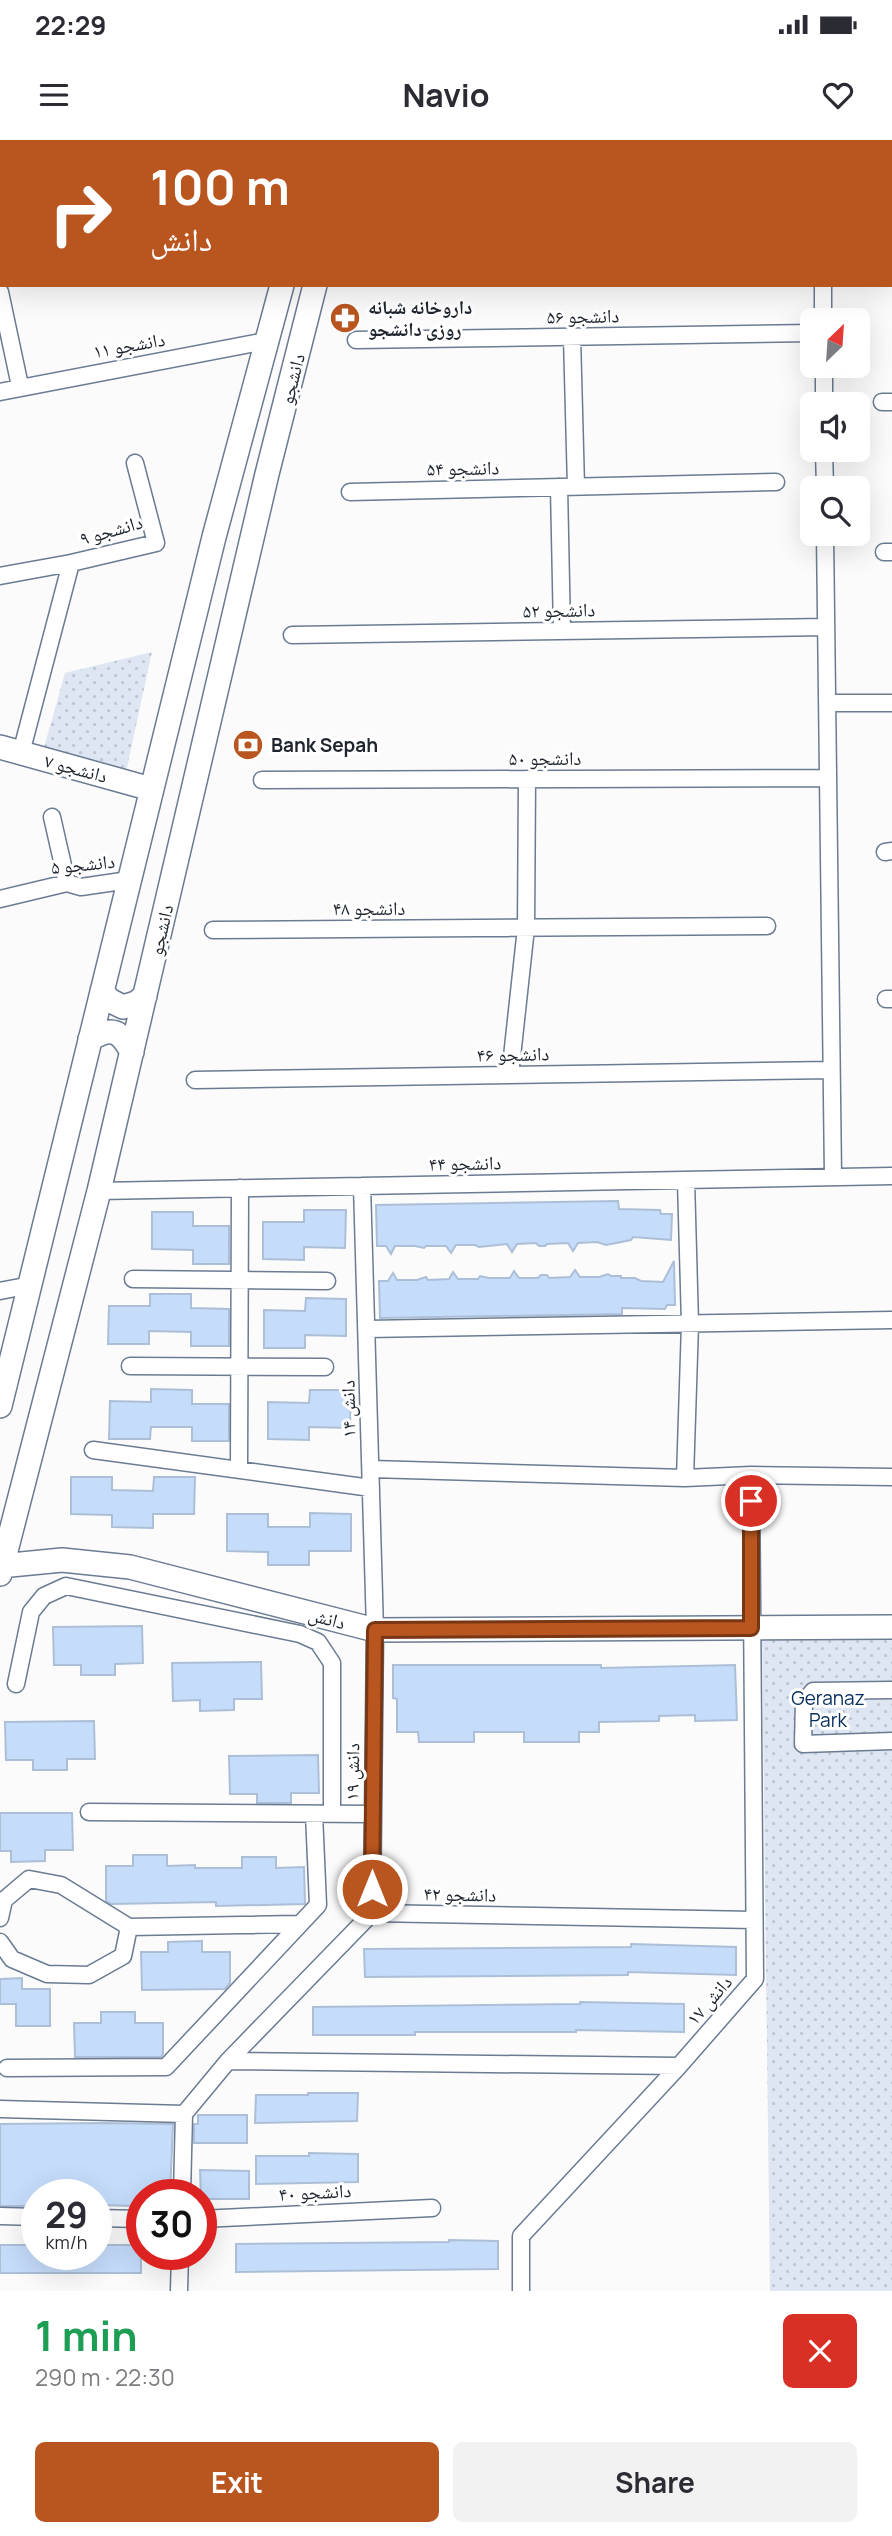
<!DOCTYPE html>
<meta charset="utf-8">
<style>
body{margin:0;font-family:Manrope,"Noto Naskh Arabic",sans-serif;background:#f2f2f3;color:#2b2b33;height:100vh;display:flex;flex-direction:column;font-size:26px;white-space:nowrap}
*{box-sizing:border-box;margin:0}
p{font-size:23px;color:#7c7c81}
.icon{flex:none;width:38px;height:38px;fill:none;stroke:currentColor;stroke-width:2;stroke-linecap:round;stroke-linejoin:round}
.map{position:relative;height:2151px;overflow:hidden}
.details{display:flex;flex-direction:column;background:#fff;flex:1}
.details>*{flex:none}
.hud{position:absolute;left:0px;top:0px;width:892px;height:147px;box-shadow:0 7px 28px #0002;background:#b9551f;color:#fff;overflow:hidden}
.needle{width:46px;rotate:25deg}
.buttons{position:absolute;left:800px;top:168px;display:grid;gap:14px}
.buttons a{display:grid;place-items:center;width:70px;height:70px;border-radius:10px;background:#fff;box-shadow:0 7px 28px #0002;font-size:35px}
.speed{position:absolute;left:21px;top:2039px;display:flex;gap:14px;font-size:35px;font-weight:700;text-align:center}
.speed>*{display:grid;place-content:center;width:91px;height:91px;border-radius:50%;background:#fff;box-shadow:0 7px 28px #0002;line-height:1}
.speed small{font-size:18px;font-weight:400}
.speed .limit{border:10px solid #d22;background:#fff;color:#111}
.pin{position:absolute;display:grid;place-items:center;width:60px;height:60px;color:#fff;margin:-30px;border:4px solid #fff;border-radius:50%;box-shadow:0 2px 7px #0007}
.me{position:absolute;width:77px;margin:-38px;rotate:0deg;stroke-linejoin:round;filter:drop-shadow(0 0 5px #0008)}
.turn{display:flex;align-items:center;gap:24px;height:147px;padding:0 35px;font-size:32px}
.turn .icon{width:91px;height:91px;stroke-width:2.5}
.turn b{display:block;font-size:49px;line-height:60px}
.round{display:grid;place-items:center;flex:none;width:74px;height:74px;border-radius:10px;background:#f2f2f3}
.overview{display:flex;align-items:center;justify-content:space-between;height:119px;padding:0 35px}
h1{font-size:42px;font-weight:700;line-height:52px;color:#1e9e55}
.cta{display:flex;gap:14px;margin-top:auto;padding:14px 35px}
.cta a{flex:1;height:80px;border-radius:10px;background:#b9551f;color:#fff;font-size:28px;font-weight:700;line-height:80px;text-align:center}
.cta a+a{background:#f2f2f3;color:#2b2b33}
.status{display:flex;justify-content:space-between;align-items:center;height:49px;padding:0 35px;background:#fff;direction:ltr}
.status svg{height:19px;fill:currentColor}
header{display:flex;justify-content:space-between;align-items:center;height:91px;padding:0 35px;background:#fff;font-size:32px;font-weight:700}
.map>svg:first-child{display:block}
.park{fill:url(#park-dots)}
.building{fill:#c5dcfb;stroke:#acbfd7;stroke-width:2}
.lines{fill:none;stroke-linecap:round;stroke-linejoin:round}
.street-casing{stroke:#6a7b92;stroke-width:19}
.secondary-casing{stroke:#6a7b92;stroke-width:26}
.street{stroke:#fff;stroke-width:16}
.secondary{stroke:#fff;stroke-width:23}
.route-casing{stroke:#783714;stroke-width:18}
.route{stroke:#b9551f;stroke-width:12}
.labels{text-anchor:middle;stroke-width:6;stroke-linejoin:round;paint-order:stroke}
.poi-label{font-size:19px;font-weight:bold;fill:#1e252e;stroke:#fff;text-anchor:start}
.street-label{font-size:19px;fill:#1e252e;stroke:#fff}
.park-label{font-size:19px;fill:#072e5c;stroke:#fff}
</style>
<div class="status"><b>22:29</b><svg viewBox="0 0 49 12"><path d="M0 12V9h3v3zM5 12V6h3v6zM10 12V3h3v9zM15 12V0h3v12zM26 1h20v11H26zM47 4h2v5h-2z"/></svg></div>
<header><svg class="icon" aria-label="menu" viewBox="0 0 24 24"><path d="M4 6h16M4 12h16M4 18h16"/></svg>Navio<svg class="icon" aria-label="heart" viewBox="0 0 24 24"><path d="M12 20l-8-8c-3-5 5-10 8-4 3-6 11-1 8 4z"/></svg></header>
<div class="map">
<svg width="892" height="2151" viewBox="0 0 892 2151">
<defs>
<pattern id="park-dots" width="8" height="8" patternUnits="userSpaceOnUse" patternTransform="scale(1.75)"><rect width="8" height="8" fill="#dde6f2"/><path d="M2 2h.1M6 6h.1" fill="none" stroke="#bdc5d0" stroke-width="1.8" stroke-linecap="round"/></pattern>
</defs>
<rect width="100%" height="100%" fill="#fbfbfb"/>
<!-- park -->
<path class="park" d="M152,512L126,632L43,611L65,533Z
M892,1496V2151H770L762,1497Z"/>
<!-- building -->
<path class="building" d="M618,1061L619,1069L660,1070L661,1074H672L671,1100L633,1097L631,1100L606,1105L597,1102L578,1103L573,1111L568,1103L547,1104L545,1106H539L536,1103L517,1104L512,1112L507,1104L479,1107L475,1105H456L451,1113L446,1106H426L424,1108L415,1106H395L391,1114L386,1106H377L376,1065Z
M304,1070H346L345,1108L304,1107V1120L263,1119V1082H304Z
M152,1072H193V1086H229V1124H193V1110L152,1109Z
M674,1121L675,1165H667L665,1169L622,1168V1174L380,1178L379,1141H388L393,1133L397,1140H417L426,1137L428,1140L449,1139L453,1132L458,1139H478L480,1136L489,1138H510L514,1131L519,1138H538L541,1135H547L549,1138L570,1137L575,1130L580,1137H599L608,1134L611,1136H621V1138H635L641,1141L663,1142Z
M150,1154H191V1168L229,1169V1206H191V1192L149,1191V1204H108L109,1166H150Z
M306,1158L346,1159V1196L305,1195V1208H264V1170L305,1171Z
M151,1249L192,1250V1264H229V1301H192V1287H151L150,1299H109L110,1261L151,1262Z
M310,1250H351L350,1288L309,1287V1300L268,1299V1262L309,1263Z
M71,1337H112V1350L153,1351L154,1337H195L194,1374H153V1388L112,1387V1375L71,1374Z
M310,1373L351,1374V1411H309V1425H268V1412L227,1411V1374H268V1387H310Z
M142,1486L143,1523L115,1524V1535H81V1525H54L53,1487Z
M261,1522L262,1559H234V1570L200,1571V1560L173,1561L172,1523Z
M393,1525H601V1528L735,1525L737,1580L695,1581V1575L659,1576V1581L599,1582V1592H579V1602H524V1592H474V1602H419L418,1592H397V1559L393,1558Z
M94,1581L95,1619H67V1630H33V1620H6L5,1582Z
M318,1615L319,1653H291V1663H257V1654H230L229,1616Z
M0,1673H72L73,1710H45V1721L11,1722V1711H0Z
M133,1715H167V1726L195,1725V1728H242V1717H276V1728L304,1727L305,1764L216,1766V1762L111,1764L106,1761V1726H133Z
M202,1801V1812H230V1843L225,1849L142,1850L141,1812H168V1802Z
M631,1804L736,1807V1835L628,1832V1835L365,1837L364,1809L631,1807Z
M22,1838V1849H50V1886H16V1864H0V1839Z
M580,1862L684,1864V1892L576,1890V1892H415V1895H313V1867L580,1864Z
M101,1872H135V1883H163V1914L161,1917H75L74,1883H101Z
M308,1953H358L357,1981L255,1983L256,1955H308Z
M198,1975H247V2003H194V1984H198Z
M104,1983L173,1984L170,2054H142V2065L136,2066L96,2065V2054H37V2066H0V1984Z
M309,2013L358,2014V2042L256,2044V2016H309Z
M200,2030L249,2031V2059H201Z
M449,2100L498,2101V2129L236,2132V2104L449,2102Z
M0,2105H34V2114H96V2105H141V2133H0Z"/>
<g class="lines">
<!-- street casing -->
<g class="street-casing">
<path id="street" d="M168,0V2
M821,0V2
M891,114H892
M0,119H2
M823,145V180
M0,152L20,246
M572,197L576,347
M356,200L812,193
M824,226V264
M0,252L266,201
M882,262H892
M824,310L825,348
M559,347L562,491
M350,352L776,342
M825,394L833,1037
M884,412H892
M0,436L71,423L156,403L135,323
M292,495L826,487
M827,563H892
M21,613L71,423
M262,640L828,638
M52,677L67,743
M885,712L892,711
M0,759L67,743L81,747L129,740
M213,790L767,786
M886,859H892
M510,935L526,788L527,639
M195,940L831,930
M362,1046L375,1490L372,1773
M99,1051L892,1036
M133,1139L327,1141
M0,1151L31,1145
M367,1189L892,1180
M130,1226L325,1227
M93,1310L371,1348
M371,1329L685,1338L751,1335L892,1337
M239,1330L240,1048
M685,1338L690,1184L686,1040
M16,1544L31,1472L44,1456L66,1446L300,1494L318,1502L332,1523V1674
M892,1550L813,1551L804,1562L803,1604L892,1601
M89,1672L372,1674
M0,1778L4,1760L29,1739L61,1745L129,1787L299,1784
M0,1802L12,1819L47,1834L89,1835L123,1816L129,1787
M228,1921L679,1926
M7,1928L166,1927L318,1765L314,1674
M0,1969L184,1974L228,1921L372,1773L754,1780
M182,2054L184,1974
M0,2076L37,2077
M96,2078L142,2079
M201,2079L432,2068
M179,2151L180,2114
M521,2151V2096L679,1926L755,1839L751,1335"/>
</g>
<!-- secondary casing -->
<g class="secondary-casing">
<path id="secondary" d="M319,2V0
M349,2L350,0
M0,607L151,649
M102,851L109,860L123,867L136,863L145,856
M90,899C113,886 120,891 132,912
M0,1266L214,397L282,145
M0,1426L62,1420L130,1427L375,1490L892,1487
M0,1434L99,1051L267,334L315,145"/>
</g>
<!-- street -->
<use href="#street" class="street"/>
<!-- secondary -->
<use href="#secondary" class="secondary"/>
</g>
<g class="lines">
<!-- route casing -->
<g class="route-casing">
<path id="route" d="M372,1749L375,1490L751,1488V1361"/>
</g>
<!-- route -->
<use href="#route" class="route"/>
</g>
<!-- icons -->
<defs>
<g id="pharmacy-disc" transform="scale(1.575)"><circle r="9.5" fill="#b9551f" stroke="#fff"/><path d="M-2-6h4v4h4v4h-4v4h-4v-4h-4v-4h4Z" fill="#fff"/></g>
<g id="bank-disc" transform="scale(1.575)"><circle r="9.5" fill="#b9551f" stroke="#fff"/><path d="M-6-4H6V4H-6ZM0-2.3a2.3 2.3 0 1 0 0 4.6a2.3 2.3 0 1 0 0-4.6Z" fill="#fff"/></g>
</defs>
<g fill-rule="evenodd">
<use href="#pharmacy-disc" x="345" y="178"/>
<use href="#bank-disc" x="248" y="605"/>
</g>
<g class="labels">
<!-- poi labels -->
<g class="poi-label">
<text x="368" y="174">داروخانه شبانه<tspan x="368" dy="22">روزی دانشجو</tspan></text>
<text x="271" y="612">Bank Sepah</text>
</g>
<!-- street labels -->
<g class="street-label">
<text transform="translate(583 176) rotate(-1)" y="7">دانشجو ۵۶</text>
<text transform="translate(129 205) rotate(-10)" y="7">دانشجو ۱۱</text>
<text transform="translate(292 239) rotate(-76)" y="7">دانشجو</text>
<text transform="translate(463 328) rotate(-1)" y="7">دانشجو ۵۴</text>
<text transform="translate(111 390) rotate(-16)" y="7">دانشجو ۹</text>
<text transform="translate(559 470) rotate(-1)" y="7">دانشجو ۵۲</text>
<text x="545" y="625">دانشجو ۵۰</text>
<text transform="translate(76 628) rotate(15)" y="7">دانشجو ۷</text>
<text transform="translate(83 724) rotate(-6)" y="7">دانشجو ۵</text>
<text x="369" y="775">دانشجو ۴۸</text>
<text transform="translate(161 790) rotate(-77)" y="7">دانشجو</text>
<text transform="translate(513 914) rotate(-1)" y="7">دانشجو ۴۶</text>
<text transform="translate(465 1023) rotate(-1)" y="7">دانشجو ۴۴</text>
<text transform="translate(348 1269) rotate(-91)" y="7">دانش ۱۴</text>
<text transform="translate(327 1478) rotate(15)" y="7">دانش</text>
<text transform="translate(352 1632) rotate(-89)" y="7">دانش ۱۹</text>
<text transform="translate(460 1754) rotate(1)" y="7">دانشجو ۴۲</text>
<text transform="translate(709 1860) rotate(-49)" y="7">دانش ۱۷</text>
<text transform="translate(315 2052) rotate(-3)" y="7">دانشجو ۴۰</text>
</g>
<!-- park labels -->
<g class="park-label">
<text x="828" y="1565">Geranaz<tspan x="828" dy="22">Park</tspan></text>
</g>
</g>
</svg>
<div class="buttons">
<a><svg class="needle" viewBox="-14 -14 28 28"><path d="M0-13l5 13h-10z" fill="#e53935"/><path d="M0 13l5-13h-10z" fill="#7c7c81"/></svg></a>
<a><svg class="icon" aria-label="sound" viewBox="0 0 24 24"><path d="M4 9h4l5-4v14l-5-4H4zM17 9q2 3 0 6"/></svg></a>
<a><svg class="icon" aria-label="search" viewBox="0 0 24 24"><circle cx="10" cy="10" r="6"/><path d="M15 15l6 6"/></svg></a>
</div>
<div class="speed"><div>29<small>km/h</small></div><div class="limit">30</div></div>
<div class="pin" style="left:751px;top:1361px;background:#d93025"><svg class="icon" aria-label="arrive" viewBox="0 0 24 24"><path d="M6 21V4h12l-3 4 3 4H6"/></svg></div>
<svg class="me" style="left:372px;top:1749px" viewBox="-20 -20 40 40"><circle r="17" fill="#b9551f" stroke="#fff" stroke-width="3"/><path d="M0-11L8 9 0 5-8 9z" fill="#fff"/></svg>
<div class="hud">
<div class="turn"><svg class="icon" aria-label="right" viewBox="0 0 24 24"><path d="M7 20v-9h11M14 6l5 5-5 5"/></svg><div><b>100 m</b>دانش</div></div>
</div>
</div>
<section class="details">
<div class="overview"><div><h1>1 min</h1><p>290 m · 22:30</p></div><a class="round" style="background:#d93025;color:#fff"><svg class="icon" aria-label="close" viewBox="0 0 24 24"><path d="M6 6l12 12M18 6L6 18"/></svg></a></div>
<div class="cta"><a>Exit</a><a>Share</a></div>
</section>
